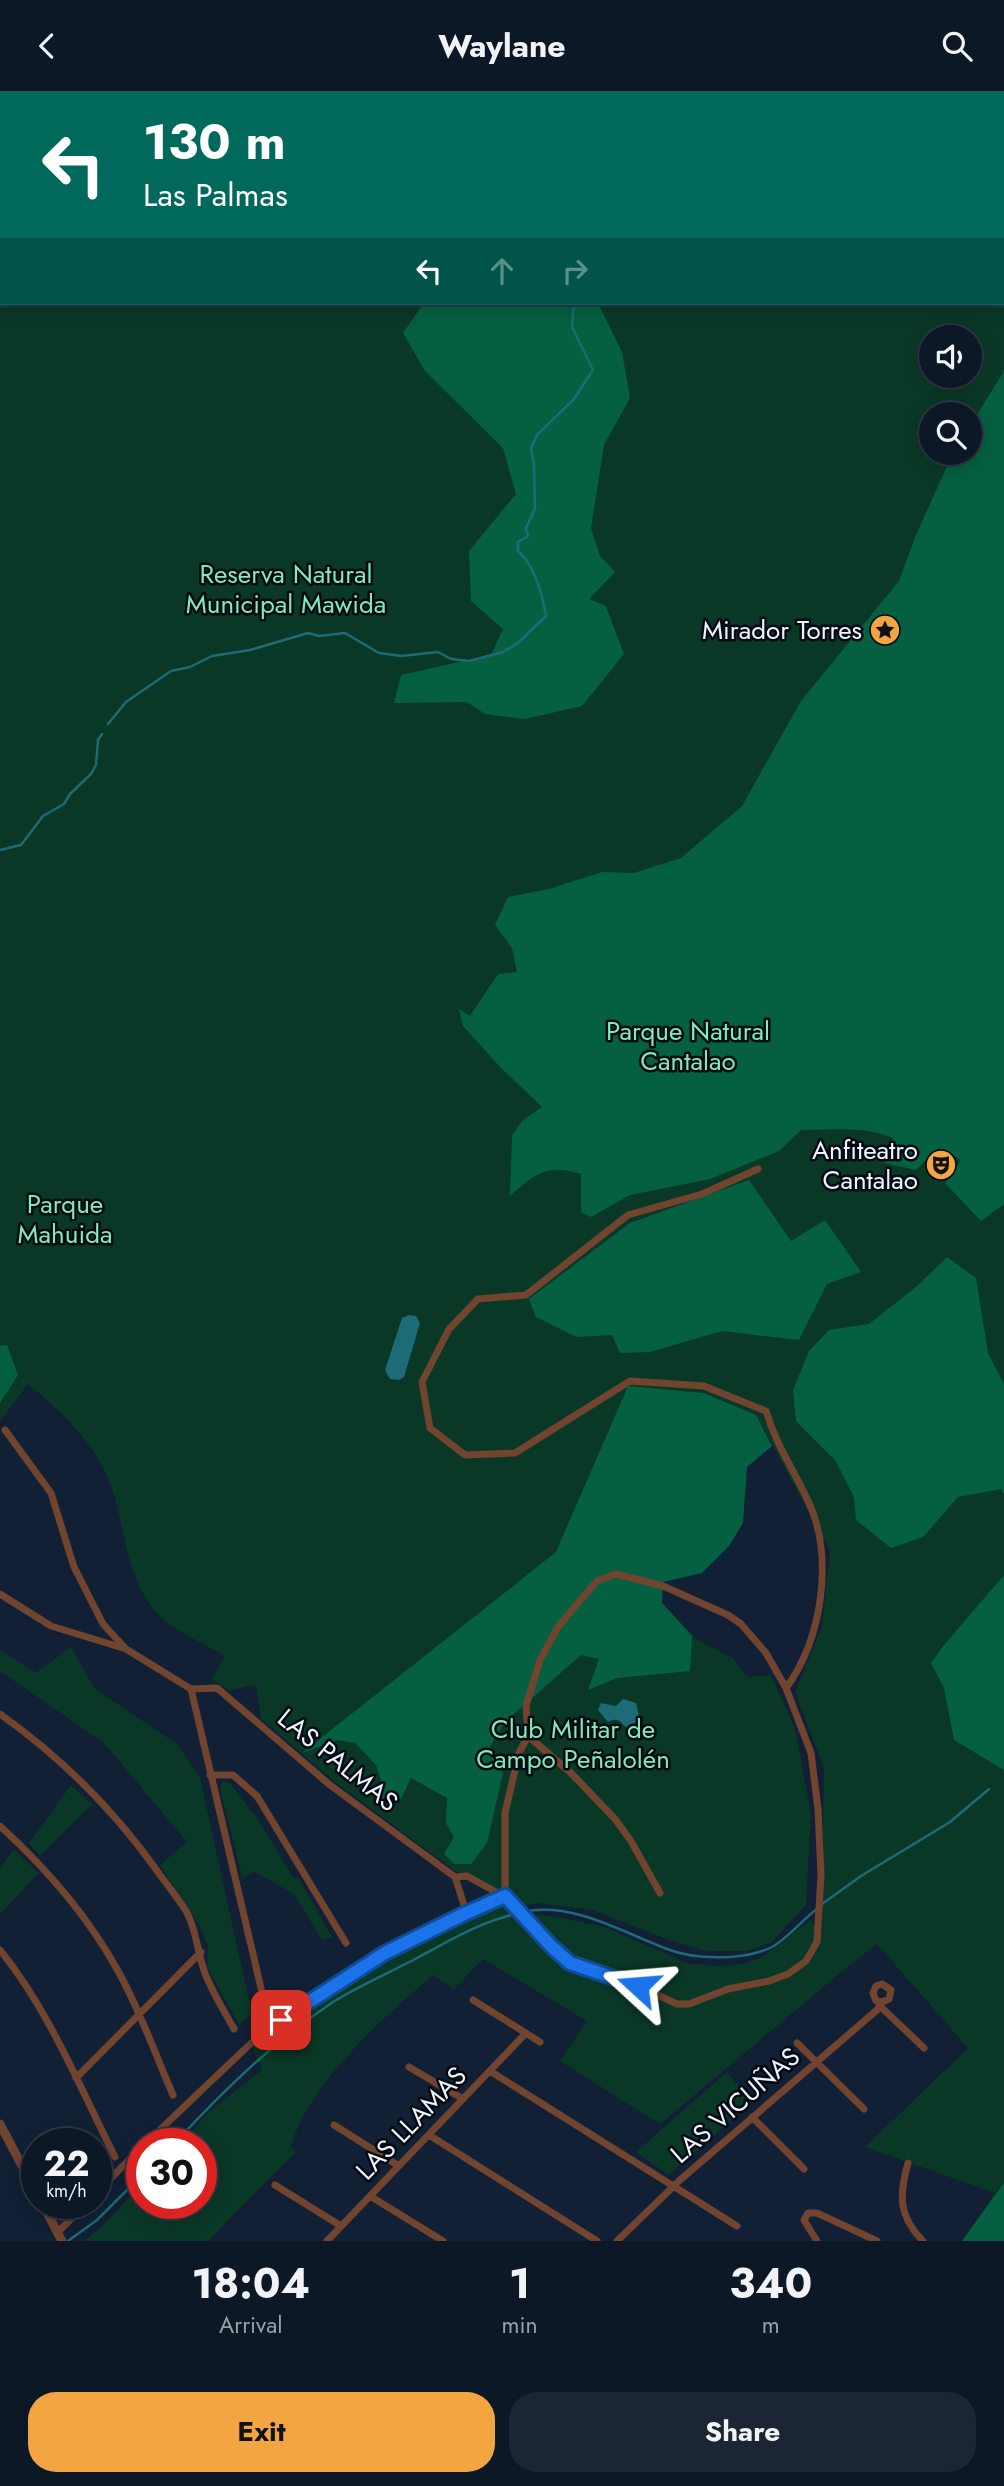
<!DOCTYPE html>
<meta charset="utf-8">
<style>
body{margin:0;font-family:Jost,sans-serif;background:#1b2533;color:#f1f3f6;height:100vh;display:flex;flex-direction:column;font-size:26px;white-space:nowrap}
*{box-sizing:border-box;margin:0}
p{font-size:23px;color:#9aa0a7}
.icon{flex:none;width:38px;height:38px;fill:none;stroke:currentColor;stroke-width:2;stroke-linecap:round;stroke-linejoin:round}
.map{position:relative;height:2150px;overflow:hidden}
.sheet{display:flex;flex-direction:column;background:#0d1827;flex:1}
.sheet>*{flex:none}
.hud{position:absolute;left:0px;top:0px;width:1004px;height:214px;box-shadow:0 4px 18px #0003,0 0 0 2px #2d3744;background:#00695c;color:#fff;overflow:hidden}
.fabs{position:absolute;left:919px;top:234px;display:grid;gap:14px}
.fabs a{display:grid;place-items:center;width:63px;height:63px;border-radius:50%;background:#0d1827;box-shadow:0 4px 18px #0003,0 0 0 2px #2d3744;font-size:35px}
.speed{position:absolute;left:21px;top:2037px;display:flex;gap:14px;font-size:35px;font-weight:700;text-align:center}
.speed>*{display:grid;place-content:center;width:91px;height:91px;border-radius:50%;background:#0d1827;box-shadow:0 4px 18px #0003,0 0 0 2px #2d3744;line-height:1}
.speed small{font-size:18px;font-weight:400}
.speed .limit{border:10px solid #d22;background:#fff;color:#111}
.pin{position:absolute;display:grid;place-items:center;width:60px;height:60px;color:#fff;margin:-30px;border-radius:14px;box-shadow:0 4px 10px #0006}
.me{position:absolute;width:77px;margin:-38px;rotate:289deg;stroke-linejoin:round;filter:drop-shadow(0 0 5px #0008)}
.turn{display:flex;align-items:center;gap:24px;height:147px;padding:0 28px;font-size:32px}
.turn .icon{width:91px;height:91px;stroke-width:2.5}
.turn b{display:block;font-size:49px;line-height:60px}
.lanes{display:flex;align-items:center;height:66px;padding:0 28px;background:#0003;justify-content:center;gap:35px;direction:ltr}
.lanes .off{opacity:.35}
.eta{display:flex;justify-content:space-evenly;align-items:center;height:119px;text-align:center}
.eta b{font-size:42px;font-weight:700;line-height:49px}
.button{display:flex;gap:14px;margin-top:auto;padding:14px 28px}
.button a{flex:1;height:80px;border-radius:28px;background:#f2a541;color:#111;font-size:28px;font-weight:700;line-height:80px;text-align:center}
.button a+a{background:#1b2533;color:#f1f3f6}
header{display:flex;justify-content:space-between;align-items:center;height:91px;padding:0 28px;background:#0d1827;font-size:32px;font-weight:700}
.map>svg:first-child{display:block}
.green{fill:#0a3826;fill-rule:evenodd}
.forest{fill:#046040}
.water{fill:#1c6b76}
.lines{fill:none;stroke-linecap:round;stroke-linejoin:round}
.stream{stroke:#1c6b76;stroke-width:2.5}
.minor{stroke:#714430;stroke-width:7}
.tertiary{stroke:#714430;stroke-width:9}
.route-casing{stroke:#114b97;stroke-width:18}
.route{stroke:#1a73e8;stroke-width:12}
.labels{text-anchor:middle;stroke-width:5;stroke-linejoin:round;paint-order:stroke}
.park-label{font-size:26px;fill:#7febb8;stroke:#040912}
.poi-label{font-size:26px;fill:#eef4fd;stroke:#040912;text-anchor:end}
.street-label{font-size:26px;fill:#eef4fd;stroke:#040912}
</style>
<header><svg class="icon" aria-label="back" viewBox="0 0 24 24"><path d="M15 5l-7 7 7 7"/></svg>Waylane<svg class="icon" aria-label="search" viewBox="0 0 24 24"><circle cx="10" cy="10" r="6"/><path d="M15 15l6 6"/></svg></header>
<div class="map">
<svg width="1004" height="2150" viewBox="0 0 1004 2150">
<rect width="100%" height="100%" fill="#112034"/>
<!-- green -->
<path class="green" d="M0,0H1004V2150H962L995,2102L865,2056L968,1957L877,1853L846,1877L660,2033L560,1970L587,1930L483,1868L454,1898L433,1884C384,1926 308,1993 291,2056L296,2061L208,2150H84L97,2140L142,2093V2112H201V2053H180L211,2019L262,1979L251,1952C313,1904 387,1860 458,1827C476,1818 495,1813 513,1805L455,1780L335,1691L261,1628L256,1593L229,1600L212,1588L225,1565C206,1554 165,1535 153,1518C128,1485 125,1445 115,1407C102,1358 65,1324 28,1293L0,1330ZM2,2H1003V212H2ZM931,247H970V285H931ZM931,324H970V362H931ZM704,1302L756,1324L830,1460L822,1535L795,1601L824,1677L821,1843L810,1829L763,1866L743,1873L715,1875L687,1872L602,1835L550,1825L532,1824L523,1815L539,1812L592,1819L672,1850L707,1860H747L772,1851L806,1814L811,1723L795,1637L771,1584L747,1586L733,1567L697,1549L656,1505Z
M71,1556L95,1598L177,1653L200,1687L252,1923L239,1934L207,1876L208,1855L199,1834L160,1774L187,1751L104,1652L0,1580V1559L36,1582Z
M223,1690L230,1692L258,1728L294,1788L298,1786L332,1846L322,1849L294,1803L255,1781L242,1786L220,1697Z
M71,1694L92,1714L40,1765L29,1752Z
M14,1758L39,1782L0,1823V1777Z
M727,1981L752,2011L669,2084L636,2061Z"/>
<!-- forest -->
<path class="forest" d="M324,0H675L324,2Z
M424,212H598L622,261L630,307L604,354L591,437L600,465L615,481L589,508L606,515L624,563L582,615L525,628L485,623L467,611L394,612L401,584L491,564L503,538L471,510L469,460L516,403L503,357L425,280L403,242Z
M1004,280V1113L981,1130L945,1092L961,1069L938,1057L916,1079L884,1072L893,1047C865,1035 831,1039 801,1039L779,1060L710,1088L630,1104L591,1126L581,1121V1083C549,1072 533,1083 510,1105L512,1044L523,1029L542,1016L500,976L463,935L459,918L470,925L498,883L517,881L512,857L495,834L508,806L549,798L602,781L634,782L681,767L742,715L801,610L899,490L916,444L953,362H970V335Z
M749,1089L791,1150L825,1129L861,1181L827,1193L799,1249L722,1240L650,1261L620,1262L612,1244L576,1246L536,1226L529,1208L630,1132Z
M947,1166L976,1187L988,1262L1004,1293V1403L1001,1398L958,1406L923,1446L891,1457L856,1429L854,1406L835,1369L796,1330L793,1299L809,1260L829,1239L869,1233L916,1196Z
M7,1254L18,1284L0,1312V1255Z
M628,1295L704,1302L756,1324L772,1355L747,1376L743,1432L729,1455L702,1482L663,1491L662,1512L692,1545L690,1580L617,1587L588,1599L599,1568L581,1564L505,1631L489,1657L503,1682L487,1752L471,1773H454L444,1763L454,1746L446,1732L447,1707L411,1687L401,1708L380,1711L382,1692L376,1674L355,1652L338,1649L302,1662L556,1461Z
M1004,1484V1679L954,1649L944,1597L931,1572L944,1554Z
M1004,2092V2150H962Z"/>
<!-- water -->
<path class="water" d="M409,1224L416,1225L420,1232L404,1286L399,1289L390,1288L385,1279L402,1227Z
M623,1608L636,1612L642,1637L639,1640C635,1639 632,1640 629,1638C620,1633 621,1625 608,1631L598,1619L601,1612L616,1615Z"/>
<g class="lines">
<!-- stream -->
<path class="stream" d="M644,0V2
M108,633L126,611L171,580L190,576L212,565L250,559L308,542L319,545L345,542L379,562L401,565L438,561L451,568L469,570L503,561L518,552L546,525C542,502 535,475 518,460V451L528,445L526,437L535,418L534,373L531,357L537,344L574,308L593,279L572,236L574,212
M0,759L21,754L43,725L64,713L70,703L91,683L96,674L98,649L102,643
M822,1813L861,1785L950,1731L989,1698
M523,1821C572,1810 622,1841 667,1858C687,1866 708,1867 730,1866C743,1865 760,1862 772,1856C787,1848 803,1828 817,1818
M174,2053C224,1999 272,1952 333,1911C360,1894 391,1881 419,1866C449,1850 482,1830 516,1823
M68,2150L97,2129L142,2084"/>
<!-- minor -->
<path class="minor" d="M758,1078L702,1103L628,1124L526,1204L478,1208L449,1238L422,1291L430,1337L465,1364L515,1362L630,1290L704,1295L766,1320C777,1356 794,1379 809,1412C834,1466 822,1550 786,1597
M5,1339L51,1402L74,1476L103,1533L126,1558L191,1598L264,1910L267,1937
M0,1503L51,1535L123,1557
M191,1598L217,1597L330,1694L455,1786L464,1814V1823
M0,1623C62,1667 114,1719 158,1781C167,1794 178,1807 186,1820C196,1837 197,1858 203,1876C209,1897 224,1919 234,1938
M528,1645L571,1682L615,1728L631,1750L660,1802
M210,1684H233L257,1705L346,1852
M0,1735C46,1777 88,1825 118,1880C140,1919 155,1963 173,2004
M455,1786L467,1785L505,1806L551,1855L570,1872L638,1895L677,1913H689L728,1898L769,1890L788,1883L806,1870L817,1851L821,1784L818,1718L811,1662L786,1597L766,1562L741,1533L728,1524L663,1495L616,1483L597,1490L577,1513L558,1536L540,1569L526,1615L528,1645L519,1662L505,1722V1806
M0,1859C50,1921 79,1995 115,2066
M473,1909L540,1951
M880,1915L924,1957
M797,1952L864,2018
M409,1976L463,2008
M490,1980L737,2135
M76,1987L201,1861
M752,2026L804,2078
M334,2034L399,2075
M429,2044L597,2150
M145,2053L267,1937L385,1862L464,1823L505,1806
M908,2072C899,2104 898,2125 923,2150
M275,2094L341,2135
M96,2102L142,2056
M370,2105L443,2150
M57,2142L87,2112
M327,2150L526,1942
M617,2150L680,2089L877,1919L882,1911L889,1908L891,1899L882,1893L876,1895L873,1902L876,1910L882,1911
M817,2150L804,2129L808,2122H817L877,2150"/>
<!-- tertiary -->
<path class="tertiary" d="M0,2033L37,2103
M42,2112L62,2150"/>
</g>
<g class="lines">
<!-- route casing -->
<g class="route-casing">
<path id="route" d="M281,1929L385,1862L464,1823L505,1805L551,1855L570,1872L638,1895"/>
</g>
<!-- route -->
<use href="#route" class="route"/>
</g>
<!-- icons -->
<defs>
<g id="sight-disc" transform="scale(1.575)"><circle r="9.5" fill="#f2a541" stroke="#040912"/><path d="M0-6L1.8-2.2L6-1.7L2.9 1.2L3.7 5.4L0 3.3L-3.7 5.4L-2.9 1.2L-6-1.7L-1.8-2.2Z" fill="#111"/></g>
<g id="theatre-disc" transform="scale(1.575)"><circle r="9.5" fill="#f2a541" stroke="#040912"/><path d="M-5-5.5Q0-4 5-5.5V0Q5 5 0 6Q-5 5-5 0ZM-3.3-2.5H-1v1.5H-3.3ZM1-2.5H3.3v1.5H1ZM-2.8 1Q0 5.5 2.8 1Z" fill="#111"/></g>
</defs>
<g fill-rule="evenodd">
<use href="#sight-disc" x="885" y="539"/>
<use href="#theatre-disc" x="941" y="1074"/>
</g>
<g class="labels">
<!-- park labels -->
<g class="park-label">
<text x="286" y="492">Reserva Natural<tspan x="286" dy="30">Municipal Mawida</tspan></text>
<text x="688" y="949">Parque Natural<tspan x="688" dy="30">Cantalao</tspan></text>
<text x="65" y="1122">Parque<tspan x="65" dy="30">Mahuida</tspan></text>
<text x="573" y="1647">Club Militar de<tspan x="573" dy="30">Campo Peñalolén</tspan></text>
</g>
<!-- poi labels -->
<g class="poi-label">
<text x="862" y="548">Mirador Torres</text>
<text x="918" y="1068">Anfiteatro<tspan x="918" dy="30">Cantalao</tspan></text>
</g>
<!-- street labels -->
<g class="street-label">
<text transform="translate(338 1669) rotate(39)" y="9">LAS PALMAS</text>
<text transform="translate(735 2014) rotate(-41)" y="9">LAS VICUÑAS</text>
<text transform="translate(411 2032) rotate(-46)" y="9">LAS LLAMAS</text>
</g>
</g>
</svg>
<div class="fabs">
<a><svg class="icon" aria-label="sound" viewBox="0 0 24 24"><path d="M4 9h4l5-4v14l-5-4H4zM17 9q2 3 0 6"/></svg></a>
<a><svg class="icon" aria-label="search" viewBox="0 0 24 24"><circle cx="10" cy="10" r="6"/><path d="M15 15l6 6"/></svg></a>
</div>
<div class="speed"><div>22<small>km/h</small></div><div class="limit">30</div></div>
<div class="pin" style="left:281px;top:1929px;background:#d93025"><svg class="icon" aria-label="arrive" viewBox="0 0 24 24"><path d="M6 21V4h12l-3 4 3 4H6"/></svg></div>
<svg class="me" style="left:638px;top:1895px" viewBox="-20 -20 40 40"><path d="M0-17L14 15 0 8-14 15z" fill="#1a73e8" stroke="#fff" stroke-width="4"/></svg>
<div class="hud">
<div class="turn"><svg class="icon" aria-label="left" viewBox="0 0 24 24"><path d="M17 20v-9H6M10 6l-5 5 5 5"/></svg><div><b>130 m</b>Las Palmas</div></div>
<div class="lanes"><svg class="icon" aria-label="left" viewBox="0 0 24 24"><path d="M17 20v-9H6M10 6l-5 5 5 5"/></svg><svg class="icon off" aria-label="ahead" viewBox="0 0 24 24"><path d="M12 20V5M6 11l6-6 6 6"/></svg><svg class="icon off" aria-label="right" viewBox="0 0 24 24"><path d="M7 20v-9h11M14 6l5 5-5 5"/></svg></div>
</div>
</div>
<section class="sheet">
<div class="eta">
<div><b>18:04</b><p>Arrival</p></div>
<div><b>1</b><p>min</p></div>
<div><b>340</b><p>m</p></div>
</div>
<div class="button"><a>Exit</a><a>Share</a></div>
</section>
